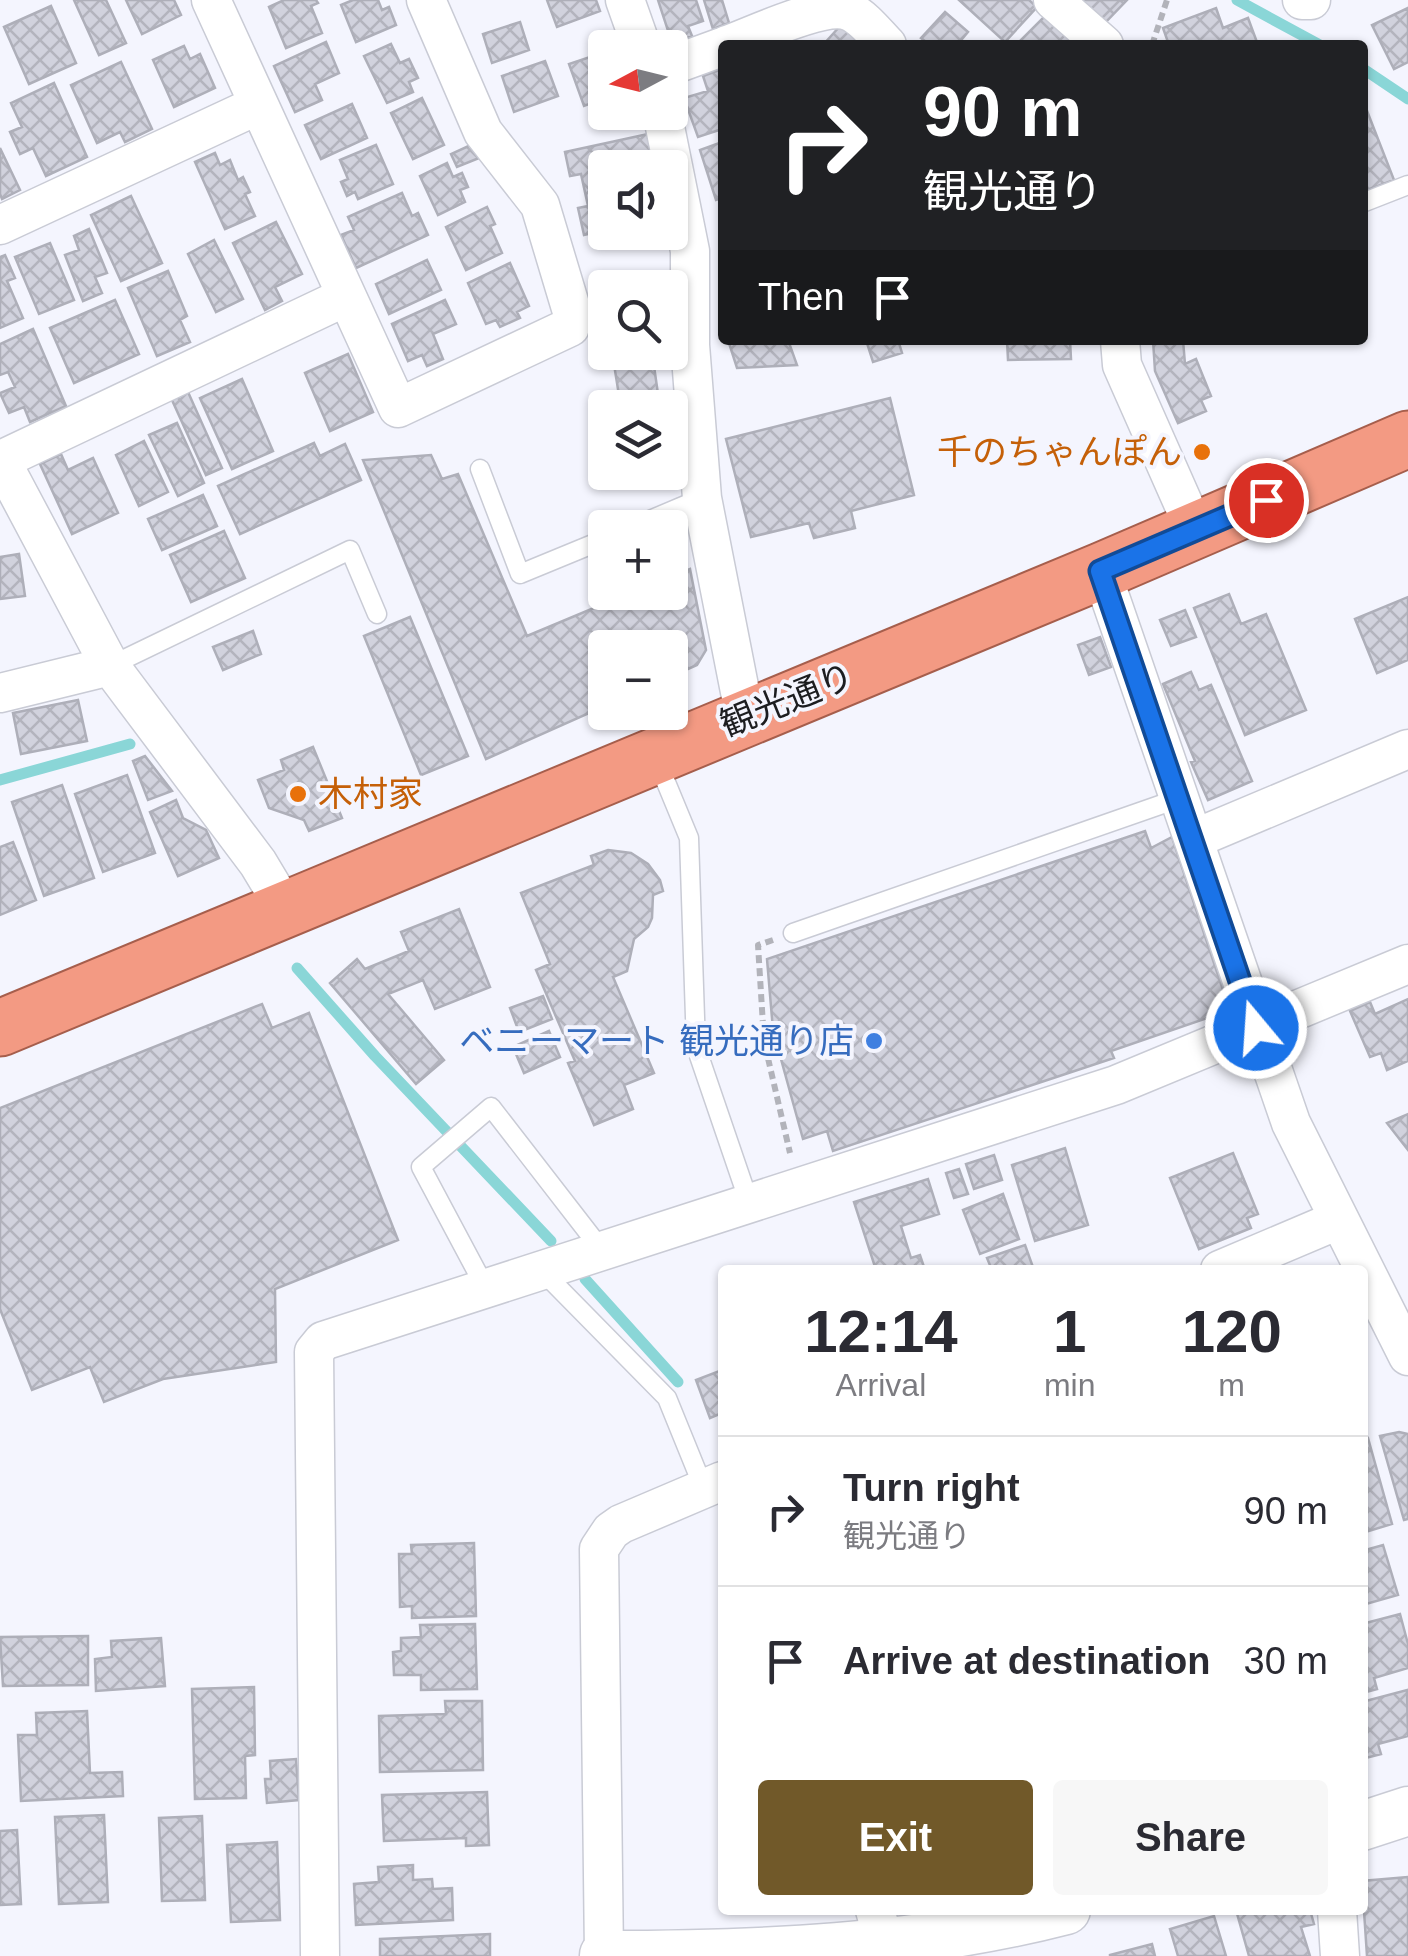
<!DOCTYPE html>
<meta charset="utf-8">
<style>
body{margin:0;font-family:Helvetica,"Noto Sans JP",sans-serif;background:#f7f7f7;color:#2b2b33;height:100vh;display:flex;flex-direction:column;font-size:38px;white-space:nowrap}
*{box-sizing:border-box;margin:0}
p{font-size:32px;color:#7c7c81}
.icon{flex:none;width:55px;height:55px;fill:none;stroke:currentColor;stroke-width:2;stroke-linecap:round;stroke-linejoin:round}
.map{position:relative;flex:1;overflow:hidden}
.side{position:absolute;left:718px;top:1265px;width:650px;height:650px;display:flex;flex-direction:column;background:#fff;border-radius:10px;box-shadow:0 2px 8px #0004}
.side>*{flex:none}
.top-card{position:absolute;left:718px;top:40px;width:650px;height:305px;border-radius:10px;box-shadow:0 2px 8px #0004;background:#202124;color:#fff;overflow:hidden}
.needle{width:65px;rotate:263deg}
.buttons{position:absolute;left:588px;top:30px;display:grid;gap:20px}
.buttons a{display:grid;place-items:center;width:100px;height:100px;border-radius:10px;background:#fff;box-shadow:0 2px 8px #0004;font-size:50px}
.pin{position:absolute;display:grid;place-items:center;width:85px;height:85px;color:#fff;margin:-42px;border:5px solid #fff;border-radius:50%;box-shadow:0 2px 10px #0007}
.me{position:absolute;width:110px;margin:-55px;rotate:342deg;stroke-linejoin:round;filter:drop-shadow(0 0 8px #0008)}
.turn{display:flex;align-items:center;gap:35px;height:210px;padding:0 40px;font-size:45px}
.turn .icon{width:130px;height:130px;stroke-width:2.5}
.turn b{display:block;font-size:70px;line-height:85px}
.then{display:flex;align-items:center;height:95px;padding:0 40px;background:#0003;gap:20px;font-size:38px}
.eta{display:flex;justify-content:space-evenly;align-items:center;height:170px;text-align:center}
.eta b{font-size:60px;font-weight:800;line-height:70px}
.cta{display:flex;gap:20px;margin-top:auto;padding:20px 40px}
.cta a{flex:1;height:115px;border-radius:10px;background:#715929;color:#fff;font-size:40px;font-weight:800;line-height:115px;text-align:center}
.cta a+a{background:#f7f7f7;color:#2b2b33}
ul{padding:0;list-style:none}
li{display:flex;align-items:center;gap:30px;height:150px;padding:0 40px;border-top:2px solid #e1e1e2}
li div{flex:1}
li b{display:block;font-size:38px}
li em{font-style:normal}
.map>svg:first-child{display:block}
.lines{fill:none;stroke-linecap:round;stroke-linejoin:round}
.stream{stroke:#8ad6d7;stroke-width:11}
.building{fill:url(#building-cross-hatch);stroke:#aeafb9;stroke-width:2.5}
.service-casing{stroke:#c9cbd5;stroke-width:21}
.minor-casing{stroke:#c9cbd5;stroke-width:41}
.tertiary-casing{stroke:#c9cbd5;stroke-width:51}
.trunk-casing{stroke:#a65e4c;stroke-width:59}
.path{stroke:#b2b3ba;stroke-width:6;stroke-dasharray:8 5;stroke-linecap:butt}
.service{stroke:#fff;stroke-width:18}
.minor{stroke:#fff;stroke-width:38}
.tertiary{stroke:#fff;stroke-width:48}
.trunk{stroke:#f39a83;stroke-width:55}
.route-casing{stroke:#114b97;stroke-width:25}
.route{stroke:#1a73e8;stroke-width:18}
.food-dot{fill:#e8710a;stroke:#f4f5fe;stroke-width:4}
.shop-dot{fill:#3f7fe0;stroke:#f4f5fe;stroke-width:4}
.labels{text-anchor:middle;stroke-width:8;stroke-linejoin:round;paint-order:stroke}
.food-label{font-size:35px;fill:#c56008;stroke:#f4f5fe;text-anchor:end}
.street-label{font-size:35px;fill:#1c1d20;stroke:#f4f5fe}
.shop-label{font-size:35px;fill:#366cbe;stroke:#f4f5fe;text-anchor:end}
</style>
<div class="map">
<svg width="1408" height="1956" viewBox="0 0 1408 1956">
<defs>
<pattern id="building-cross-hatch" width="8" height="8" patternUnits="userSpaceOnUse" patternTransform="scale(2.5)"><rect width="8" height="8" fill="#d1d2dd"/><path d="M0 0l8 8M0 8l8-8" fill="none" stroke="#b3b4bd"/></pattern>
</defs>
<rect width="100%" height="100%" fill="#f4f5fe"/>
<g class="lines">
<!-- stream -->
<path class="stream" d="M1237,0L1320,45
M1362,68L1408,99
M0,780L130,744
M297,968L375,1056L551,1241
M585,1279L678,1382"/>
</g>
<!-- building -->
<path class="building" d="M74,0H106L126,43L99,55Z
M126,0H174L181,15L142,34Z
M284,0H316L318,3L311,6L322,33L286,48L269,7Z
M353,0H378L382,10L389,7L396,25L356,42L341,5Z
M547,0H596L600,11L557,27Z
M658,0H696L703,21L688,26L692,36L672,43Z
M704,0H722L729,23L713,29Z
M959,0H1029L1037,7L1005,42Z
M1079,0H1127L1103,25Z
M51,6L76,63L29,84L4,27Z
M1216,8L1223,28L1248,18L1258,45H1169L1163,28Z
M1408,8V62L1394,69L1372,25Z
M945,12L968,32L957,45H930L921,38Z
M1047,14L1078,45H1016Z
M520,22L529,50L492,63L483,34Z
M841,25L863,45H823Z
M326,42L339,73L315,84L322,100L295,112L274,66Z
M391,44L400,63L409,59L418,78L409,82L413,92L387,103L364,56Z
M184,46L190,59L200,54L215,88L174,107L153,60Z
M605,52V98L584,106L569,64Z
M545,61L558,96L514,112L502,76Z
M121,62L152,129L125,142L120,132L97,143L71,85Z
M722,69V129L698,137L684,98L708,91L703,76Z
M54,83L87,157L46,176L33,148L20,154L10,132L22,127L11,103Z
M422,98L444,145L413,159L391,113Z
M1362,98L1394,180L1362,192Z
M352,104L367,138L321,159L305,125Z
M648,134L655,168H605V230L584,235L578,208L588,206L581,174L570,176L565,152Z
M722,142V198L716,200L700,150Z
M473,144L479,158L457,167L451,154Z
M376,145L393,184L358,199L355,192L347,196L341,182L348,179L340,160Z
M0,148L20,190L2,199L0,194Z
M215,153L220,165L230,160L238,180L243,177L250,192L245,194L255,216L225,229L195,162Z
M447,163L453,177L462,173L468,187L460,190L465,202L438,215L420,176Z
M402,193L412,216L418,213L428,235L356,268L341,235L354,230L348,217Z
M131,196L162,263L121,281L91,215Z
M487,207L495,224L490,226L502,253L466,270L446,227Z
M276,222L302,274L275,287L282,301L265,310L233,243Z
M89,229L107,273L95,277L102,293L83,301L65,255L79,250L74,236Z
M214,240L243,299L216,312L188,254Z
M50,243L74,300L39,314L15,257Z
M5,255L15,278L7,281L23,318L0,328V257Z
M427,260L441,290L389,314L376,284Z
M510,263L529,306L517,312L520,318L500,327L496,320L486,324L468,283Z
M168,271L187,316L180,320L190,342L157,356L128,288Z
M115,300L139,354L74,383L50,328Z
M445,300L456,324L433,334L443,359L427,366L422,355L408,361L392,324Z
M33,329L66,406L30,422L24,407L9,413L0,393L15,387L8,372L0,375V344Z
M728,340H788L797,365L737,368Z
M866,340H898L902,353L873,362Z
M1007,340H1070L1071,359L1008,360Z
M1153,340H1183L1185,364L1196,359L1211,396L1201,400L1206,411L1178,423L1155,371Z
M652,352L660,408H621L613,358Z
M348,354L373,412L330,431L305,373Z
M242,379L273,451L232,469L200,398Z
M188,392L222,468L206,475L172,400Z
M890,398L914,495L851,511L855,528L814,538L809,523L751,537L726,439Z
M177,423L204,483L178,496L149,435Z
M144,441L168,492L139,506L116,455Z
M314,443L320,456L345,444L361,480L240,534L218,486Z
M61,454L68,470L93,458L118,513L72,534L40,464Z
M431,455L442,479L458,474L527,636L632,592H670V577L690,569L706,650L697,665L670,677V648H605V706L486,759L363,460Z
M203,495L217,526L162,550L148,519Z
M224,531L245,578L191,602L170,555Z
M19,554L25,596L0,599V557Z
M1229,594L1241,624L1266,614L1306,710L1245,735L1194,608Z
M1408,597V660L1377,673L1355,619Z
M1185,610L1196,637L1171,646L1160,620Z
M410,617L468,756L421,775L364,636Z
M253,631L261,654L223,670L213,647Z
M1100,637L1111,667L1089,675L1078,645Z
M1191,672L1199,690L1211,685L1252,781L1208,800L1191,762L1195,761L1163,684Z
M78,700L87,741L21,754L13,713Z
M313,747L342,818L309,831L304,820L269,808L258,780L284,770L281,760Z
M145,756L172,791L148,800L133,761Z
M127,775L155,853L103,872L75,794Z
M62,785L94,878L44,896L12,802Z
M176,800L183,818L206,830L219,858L178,876L150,812Z
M1145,831L1151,848L1172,837L1226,999L1216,1015L1111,1051L1114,1058L833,1151L827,1131L803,1139L773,1030L767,959Z
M13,842L36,900L0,915V847Z
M608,850L631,853L648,864L660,880L663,891L653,895L652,918L648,927L634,939L627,971L613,977L654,1073L624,1085L633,1109L594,1125L568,1063L575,1061L536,970L550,964L521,893L594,865L591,856Z
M459,909L490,987L435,1009L423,980L388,994L444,1060L416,1084L330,983L357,959L365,969L409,951L401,932Z
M543,996L552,1019L519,1032L510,1008Z
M1408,999V1061L1387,1070L1381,1053L1370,1057L1350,1011L1370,1002L1375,1014Z
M262,1004L272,1028L309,1013L398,1240L275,1289L276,1362L163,1379L104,1402L90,1367L32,1390L0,1309V1108Z
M549,1031L560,1057L524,1073L513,1047Z
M1408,1114V1150L1387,1123Z
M1065,1148L1088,1225L1035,1241L1012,1165Z
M1233,1153L1258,1214L1247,1218L1251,1228L1199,1249L1170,1178Z
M994,1155L1002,1180L974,1189L966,1164Z
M959,1169L968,1194L954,1198L946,1173Z
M928,1179L939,1214L901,1226L911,1258L920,1255L925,1270H876L854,1202Z
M1003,1194L1019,1239L980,1254L963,1210Z
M1025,1245L1034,1270H992L987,1258Z
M722,1370V1413L710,1418L696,1380Z
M1399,1432L1408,1434V1519L1404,1520L1380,1436Z
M1368,1438L1392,1524L1362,1533V1439Z
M474,1543L476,1616L412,1618V1606L400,1607L399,1554H412L411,1545Z
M1383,1545L1398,1595L1366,1604L1362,1591V1551Z
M1400,1614L1408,1644V1668L1374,1678L1377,1689L1362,1693V1624Z
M475,1624L477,1689L421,1690V1675H394L393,1652L401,1651V1638L421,1637L420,1625Z
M88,1636V1685L3,1686L0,1637Z
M161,1638L165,1686L96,1691L95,1659L112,1657L111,1641Z
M254,1687L255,1755L245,1756L246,1798L195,1799L192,1689Z
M1407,1690L1408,1736L1378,1744L1381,1754L1362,1759V1702Z
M445,1701H482L483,1770L380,1772L379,1716L446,1714Z
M87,1711L90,1773L122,1772L123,1796L21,1801L18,1735H37L36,1713Z
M296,1759L299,1800L267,1803L265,1779H271L270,1761Z
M487,1792L489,1845L466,1846V1838L384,1841L382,1795Z
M104,1815L108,1902L59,1904L55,1817Z
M202,1816L205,1900L162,1901L159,1818Z
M17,1830L21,1904L0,1905V1831Z
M277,1842L280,1920L231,1922L227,1845Z
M413,1865V1880L432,1879L433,1889L452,1888L453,1920L356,1925L354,1884L379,1882L378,1867Z
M1408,1877V1956H1367L1362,1881Z
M1236,1910H1310L1314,1924L1301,1927L1310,1956H1249Z
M1214,1916L1226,1956H1178L1170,1929Z
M490,1934V1956H380V1939Z
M1152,1944L1155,1956H1110V1955Z"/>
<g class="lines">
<!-- service casing -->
<g class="service-casing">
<path id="service" d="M1362,203L1408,185
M480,469L520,574L605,539
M631,528L702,498
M110,666L350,550L377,614
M658,763L689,838L696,1047L749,1202
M793,933L1180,798
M540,1269L667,1398L704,1489
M485,1287L421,1167L491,1107L601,1249"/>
</g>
<!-- minor casing -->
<g class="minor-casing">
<path id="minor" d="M211,0L398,408L570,327L573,315L540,205L483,132L426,0
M625,0L642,48
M1053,0L1104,45
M1302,0H1311
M727,45C753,36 826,0 851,12C864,18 877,35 887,45
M670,66L722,47
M662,112L690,251V345L702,498L745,717
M0,225L258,105
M1120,340L1122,365L1195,530
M0,459L110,666L258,863L285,908
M1,460L345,297
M1101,571L1291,1123L1408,1356
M0,693L110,666
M1194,839L1408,749
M1220,1270L1338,1220
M875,1910L884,1942
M1337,1910L1340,1956
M320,1956L314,1352L323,1341L1116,1085L1408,964
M604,1956L599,1549L611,1531L621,1524L722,1481"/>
</g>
<!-- tertiary casing -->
<g class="tertiary-casing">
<path id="tertiary" d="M1362,1826L1408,1811
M604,1955C758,1955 915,1949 1066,1910"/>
</g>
<!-- trunk casing -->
<g class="trunk-casing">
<path id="trunk" d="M0,1028L1101,571L1408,439"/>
</g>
<!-- path -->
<path class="path" d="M1152,45L1167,0
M773,940L758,945L764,1041L790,1153"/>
<!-- service -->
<use href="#service" class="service"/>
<!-- minor -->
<use href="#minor" class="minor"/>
<!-- tertiary -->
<use href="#tertiary" class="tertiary"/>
<!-- trunk -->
<use href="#trunk" class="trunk"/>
</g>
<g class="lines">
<!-- route casing -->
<g class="route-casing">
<path id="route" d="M1256,1028L1100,571L1266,500"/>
</g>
<!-- route -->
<use href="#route" class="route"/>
</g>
<!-- markers -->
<g class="food-dot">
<circle cx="1202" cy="452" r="10"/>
<circle cx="298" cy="794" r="10"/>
</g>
<circle class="shop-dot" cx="874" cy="1041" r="10"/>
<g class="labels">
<!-- food labels -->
<g class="food-label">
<text x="1182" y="464">千のちゃんぽん</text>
<text x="318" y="806" text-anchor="start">木村家</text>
</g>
<!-- street labels -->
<g class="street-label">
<text transform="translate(787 700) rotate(-22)" y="12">観光通り</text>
</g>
<!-- shop labels -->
<g class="shop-label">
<text x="854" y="1053">ベニーマート 観光通り店</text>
</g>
</g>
</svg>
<div class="buttons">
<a><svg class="needle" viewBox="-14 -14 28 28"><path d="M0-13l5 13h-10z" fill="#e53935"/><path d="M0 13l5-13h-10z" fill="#7c7c81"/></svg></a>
<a><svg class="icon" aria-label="sound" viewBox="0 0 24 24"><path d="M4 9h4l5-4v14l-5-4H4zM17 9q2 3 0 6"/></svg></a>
<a><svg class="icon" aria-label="search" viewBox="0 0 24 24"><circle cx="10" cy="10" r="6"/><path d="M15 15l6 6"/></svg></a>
<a><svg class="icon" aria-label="layers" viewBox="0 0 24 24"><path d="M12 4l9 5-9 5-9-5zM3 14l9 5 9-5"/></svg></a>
<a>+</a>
<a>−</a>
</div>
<div class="pin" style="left:1266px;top:500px;background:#d93025"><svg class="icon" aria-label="arrive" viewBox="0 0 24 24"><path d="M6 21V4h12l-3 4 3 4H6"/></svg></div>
<svg class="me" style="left:1256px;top:1028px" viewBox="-20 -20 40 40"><circle r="17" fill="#1a73e8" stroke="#fff" stroke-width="3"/><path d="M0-11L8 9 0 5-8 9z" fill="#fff"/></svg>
<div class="top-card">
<div class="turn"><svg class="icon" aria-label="right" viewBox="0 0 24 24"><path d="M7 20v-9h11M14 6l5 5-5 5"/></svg><div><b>90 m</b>観光通り</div></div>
<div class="then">Then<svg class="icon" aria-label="arrive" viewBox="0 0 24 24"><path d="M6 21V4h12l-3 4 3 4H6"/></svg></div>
</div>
<section class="side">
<div class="eta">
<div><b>12:14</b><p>Arrival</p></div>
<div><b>1</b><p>min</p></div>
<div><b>120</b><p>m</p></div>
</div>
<ul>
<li><svg class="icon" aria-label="right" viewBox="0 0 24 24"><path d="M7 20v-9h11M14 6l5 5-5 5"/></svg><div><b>Turn right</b><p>観光通り</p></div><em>90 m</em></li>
<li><svg class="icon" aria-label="arrive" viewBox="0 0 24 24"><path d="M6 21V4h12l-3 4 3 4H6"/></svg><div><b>Arrive at destination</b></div><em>30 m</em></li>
</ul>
<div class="cta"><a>Exit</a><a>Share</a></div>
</section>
</div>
